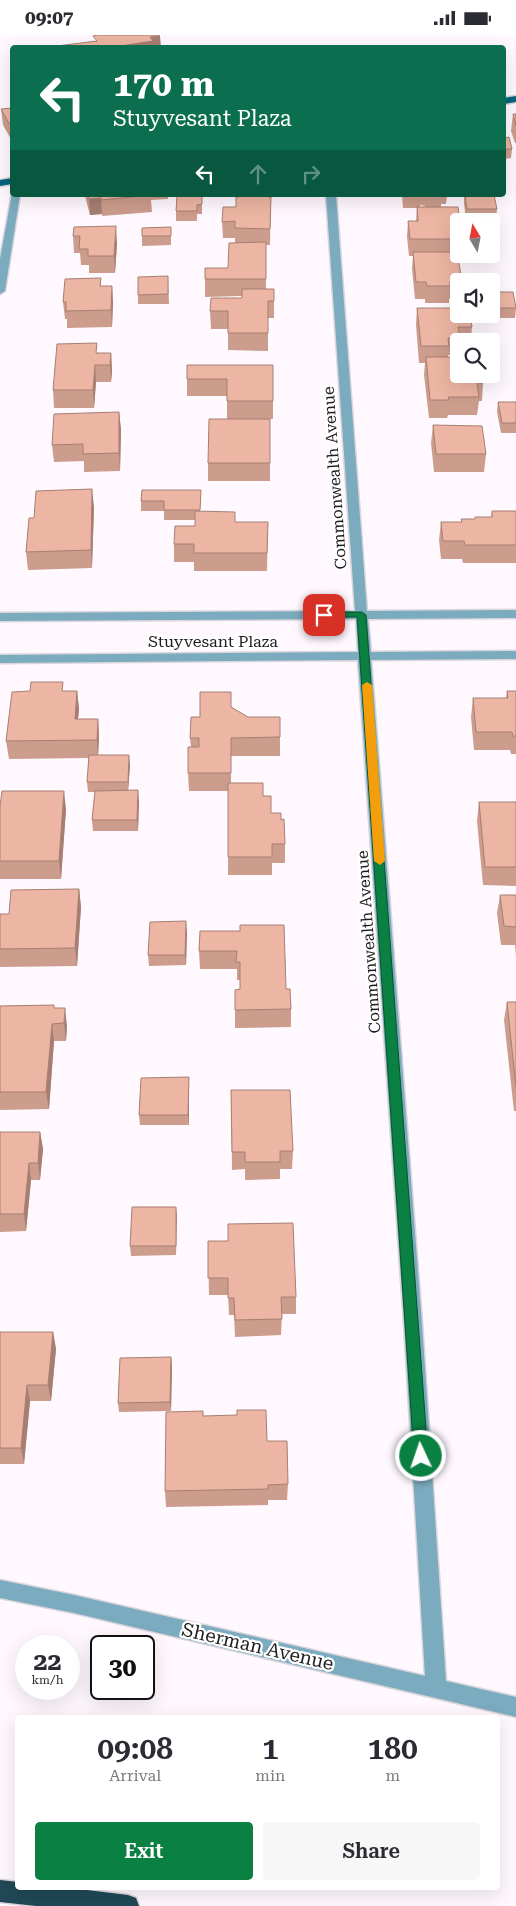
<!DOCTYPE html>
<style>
body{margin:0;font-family:"Roboto Serif",serif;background:#f7f7f7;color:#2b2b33;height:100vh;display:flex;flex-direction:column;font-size:19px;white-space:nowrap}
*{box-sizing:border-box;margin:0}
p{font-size:16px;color:#7c7c81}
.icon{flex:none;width:28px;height:28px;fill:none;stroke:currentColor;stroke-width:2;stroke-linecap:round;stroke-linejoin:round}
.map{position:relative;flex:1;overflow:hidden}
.panel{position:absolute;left:15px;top:1680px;width:485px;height:175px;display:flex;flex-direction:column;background:#fff;border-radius:5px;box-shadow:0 5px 20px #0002}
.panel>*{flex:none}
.banner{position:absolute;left:10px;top:10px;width:496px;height:152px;border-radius:5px;box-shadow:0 5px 20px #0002;background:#0b6e4f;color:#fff;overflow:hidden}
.needle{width:32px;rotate:350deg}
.buttons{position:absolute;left:450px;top:178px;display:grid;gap:10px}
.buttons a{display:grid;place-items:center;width:50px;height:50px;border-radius:5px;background:#fff;box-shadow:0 5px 20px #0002;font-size:25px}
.speed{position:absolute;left:15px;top:1600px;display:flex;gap:10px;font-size:25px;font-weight:700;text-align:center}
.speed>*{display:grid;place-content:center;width:65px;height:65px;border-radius:50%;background:#fff;box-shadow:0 5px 20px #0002;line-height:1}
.speed small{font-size:12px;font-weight:400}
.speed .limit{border:2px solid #111;border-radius:8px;background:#fff;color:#111}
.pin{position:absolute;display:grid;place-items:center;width:42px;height:42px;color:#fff;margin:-21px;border-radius:10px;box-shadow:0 2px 8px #0006}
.me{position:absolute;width:55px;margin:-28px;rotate:357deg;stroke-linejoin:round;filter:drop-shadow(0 0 4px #0008)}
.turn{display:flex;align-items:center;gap:18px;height:105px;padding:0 20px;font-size:22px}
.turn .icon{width:65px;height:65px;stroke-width:2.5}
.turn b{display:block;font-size:35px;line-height:42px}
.lanes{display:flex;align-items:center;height:48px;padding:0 20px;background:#0003;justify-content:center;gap:25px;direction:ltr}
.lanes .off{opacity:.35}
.eta{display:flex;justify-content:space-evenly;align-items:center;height:85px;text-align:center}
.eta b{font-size:30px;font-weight:600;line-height:35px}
.action{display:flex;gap:10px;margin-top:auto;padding:10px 20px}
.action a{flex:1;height:58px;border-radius:5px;background:#0b8043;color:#fff;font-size:20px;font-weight:600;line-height:58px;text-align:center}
.action a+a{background:#f7f7f7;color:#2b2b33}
.status{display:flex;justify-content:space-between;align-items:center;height:35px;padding:0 25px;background:#fff;direction:ltr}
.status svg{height:14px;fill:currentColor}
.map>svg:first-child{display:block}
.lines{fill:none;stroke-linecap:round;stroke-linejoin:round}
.minor-casing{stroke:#dbd6db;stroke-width:3}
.major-casing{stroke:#dbd6db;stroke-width:3}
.highway-casing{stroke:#dbd6db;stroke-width:3}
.minor{fill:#7babbf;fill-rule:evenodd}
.major{fill:#056480;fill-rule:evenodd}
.highway{fill:#204857;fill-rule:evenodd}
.wall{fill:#cc9c8c;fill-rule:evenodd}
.shaded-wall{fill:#a67f72}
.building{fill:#edb5a3;stroke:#a67f72}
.route{fill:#0b8043;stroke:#07532c}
.slow{fill:#f59e0b}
.labels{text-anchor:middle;stroke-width:4.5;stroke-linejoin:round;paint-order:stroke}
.street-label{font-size:16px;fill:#1f1d1f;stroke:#fff}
.near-street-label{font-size:19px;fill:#1f1d1f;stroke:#fff}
</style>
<div class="status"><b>09:07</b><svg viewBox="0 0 49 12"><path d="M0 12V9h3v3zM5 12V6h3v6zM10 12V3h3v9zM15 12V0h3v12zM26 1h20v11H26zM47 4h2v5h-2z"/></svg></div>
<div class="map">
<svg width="516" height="1871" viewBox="0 0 516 1871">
<rect width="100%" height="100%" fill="#fff9ff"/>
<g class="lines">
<!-- minor casing -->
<g class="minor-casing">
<path id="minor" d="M12,158V160H20L5,256L0,259V224Z
M326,160H336L367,576L516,575V583L368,584L371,617L516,616V624L371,625L422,1288L446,1646L516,1662V1682L74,1578L0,1563V1545L74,1560L425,1641L404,1288L358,625L0,628V620L358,617L356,584L0,586V578L355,576Z"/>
</g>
<!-- major casing -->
<g class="major-casing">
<path id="major" d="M516,61V67L504,69V63Z
M12,143V149L0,151V145Z"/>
</g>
<!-- highway casing -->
<g class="highway-casing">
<path id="highway" d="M0,1845L18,1847V1852H62L128,1860L136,1863L139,1871H36L0,1867Z"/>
</g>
<!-- minor -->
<use href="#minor" class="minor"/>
<!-- major -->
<use href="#major" class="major"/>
<!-- highway -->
<use href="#highway" class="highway"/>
</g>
<!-- wall -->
<path class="wall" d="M12,73V106L3,90L1,74Z
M513,79H516V108H515L511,96Z
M504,103L512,114L511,123L504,124Z
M85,160H168V164L151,165L152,177L102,181V179L90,180L86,165Z
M236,160H269V162H271L270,210H266V254H274V283H268V316L228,315V294H211L210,276L242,263V261L205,262V244L228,233L235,208V203H223L222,187L236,172Z
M402,160H447L446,169H441V172L459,186V219H461V221H458L459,264H449V268H425V264H415L412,234L413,221H409L407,202L408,186H416L417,173H403ZM420,170L425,171V172H420Z
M464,160L497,174L496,184H466L464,169Z
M202,161V179H197V186H176V176Z
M74,192L117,208L115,238H89V230H81L80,218H74L73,201Z
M171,192V210L142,211V193Z
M168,241L169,269H138V260Z
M101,243V251H112L113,268L112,292L67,293V284H65L63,267Z
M491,257L516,273L515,283H478V279H491Z
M417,273L472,292L471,306H459L458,320H448V322L483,348L482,366H479L477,380H448L447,383H429L424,340L425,328H419L416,290Z
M97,318H111L112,336L111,347H96L94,373H54L53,355Z
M273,330V384H270V446H208V428L227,384V361H187V344Z
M498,367H516V398H501L497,377Z
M119,377L121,395L120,436L84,437V426L54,427L52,410Z
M433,390L486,419L484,437H434L431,408Z
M201,465L200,476L235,487H268L267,536H194V527H174V509L195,491V485H164V476H141V466Z
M94,472L92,533L28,535L26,517L34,483Z
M492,476H516V528H463L462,524H441L439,505L441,487H461V484H475L491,482Z
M64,656H77L79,674L78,684H98L99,702L98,720L130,730L128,756L139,766L138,796H93L92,785L95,757H88L87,747L89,723L9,724L6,706Z
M507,656H516V719H511L510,715H474L471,682L473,663H506Z
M231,672L248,682H280V721H231V748L263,761L271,778L281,785L285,809V828H272V840H228V756H189L188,738L191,712L190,703L200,682Z
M479,767H516V851L483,850L477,786Z
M0,771L66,774L61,844H0Z
M79,854L81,872L77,931L0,932V879H9Z
M500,860H516V920L515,910H501L497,878Z
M240,896L286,954L291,974V992L235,993V955L240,954V945H237V934H200L199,916Z
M187,897L186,930L149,931L148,920Z
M507,967H516V1076H514L504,985Z
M54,970V973L67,991L66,1006H54L49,1074L0,1075V971Z
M189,1052V1090H140L139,1080Z
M231,1055L293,1116L292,1134H280V1144L245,1145V1134L232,1135Z
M0,1097H40L43,1114L40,1145H31L26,1196L0,1197Z
M176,1172V1220L131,1221L130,1211Z
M208,1206L296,1262V1279H282L281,1300L235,1302L234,1280H229L228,1260H209Z
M0,1297H53L56,1314L51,1366H30L24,1429H0Z
M171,1322L172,1332L171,1376L119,1377L118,1368Z
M203,1381L267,1406L288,1449L287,1465H268V1470L166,1472L165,1456Z"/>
<!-- shaded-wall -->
<path class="shaded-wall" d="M160,1L161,12H114L150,2Z
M12,89V106L10,90Z
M101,163L102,179L90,180L89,164Z
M116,191L117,208L115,238L114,221Z
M112,251L113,268L112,292L111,275Z
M111,318L112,336L111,347L110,330Z
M95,330L96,347L94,373L93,355Z
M119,377L121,395L120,436L119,418Z
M92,454L94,472L92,533L91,515Z
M77,656L79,674L76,702L75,684Z
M98,684L99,702L98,723L97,705Z
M129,720L130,730L128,757V747Z
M138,755L139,766L138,796L137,785Z
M64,756L66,774L61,844L59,826Z
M79,854L81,872L77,931L75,913Z
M186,886L187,897L186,930L185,920Z
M65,973L67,991L66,1006L64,988Z
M52,989L54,1006L49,1074L46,1057Z
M189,1042V1090L188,1080Z
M40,1097L43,1114L40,1145L38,1128Z
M29,1128L31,1145L26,1196L24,1179Z
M176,1172L177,1181L176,1220Z
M53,1297L56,1314L51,1366L48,1350Z
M171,1322L172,1332L171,1376L170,1367Z
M27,1350L30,1366L24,1429L21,1413Z"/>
<!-- building -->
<path class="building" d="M97,0H159L160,1L150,2L153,6L114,12H59L57,11L97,6L93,1Z
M12,73V89L10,90L1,74Z
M513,79H516V91Z
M509,102L512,114H504V103Z
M88,160H151L101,165V163L89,164Z
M239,160H268V162H271L270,194L235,193V186L222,187L223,172H236V162H239Z
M465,160H494L497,174H467Z
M177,161H202V169L197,170V176H176Z
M417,172H458L460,186H459V204H410L408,186H418Z
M116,191L114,221H88V214H79L80,201H73L74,192Z
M171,192V201H142V193Z
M266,207V244H205V233H228L229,208Z
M413,217H457L462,246L450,247V251H427L426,247H416Z
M168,241V259L138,260V242Z
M101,243L100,251H112L111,275L66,276V267H63L65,244Z
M242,254H274V266H268V298H228V276H210L211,263H242Z
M491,257H513L516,273H491Z
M417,273H459V279H470L472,292H458L460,303H448L449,311H421Z
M97,308L96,318H111L110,330H95L93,355H53L57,309Z
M426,322H459V339H482L483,348H477L479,362H448L449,365H430Z
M187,330H273V366H227V344H187Z
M498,367H516V388H502Z
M119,377V418L83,419V409L52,410L54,379Z
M209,384H270V428H208Z
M433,390L482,391L486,419H436Z
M92,454L91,515L26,517L29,483H34L36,456Z
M142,455H201L200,475H164V466H141Z
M195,476L235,477V487H268L267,518H194V509H174L175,491H195Z
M492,476H516V510H465L464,506H443L441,487H462L461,484H475V482H492Z
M31,647H63L62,656H77L75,684H98L97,705L6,706L12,657L30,656Z
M507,656H516V701H513L512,697H476L473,663H508Z
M200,657H231V672L248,682H280V702L231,703V738H188V712H199V703H190L191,682H200Z
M89,720H129L128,747H87Z
M228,748H263V761H271V778H281V785L284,784L285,809H272V822H228Z
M138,755L137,785H92L95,756Z
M2,756H64L59,826H0V771Z
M479,767H516V832H485Z
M79,854L75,913L0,914V879H9L11,855Z
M500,860H516V892L504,891Z
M186,886L185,920H148L150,887Z
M240,890H284L286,954H290L291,974L235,975V955L240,954V927H236L237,916H199L200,896H240Z
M507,967H516V1052Z
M54,970V973H65L64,988L52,989L46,1057H0V971Z
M189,1042L188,1080H139L141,1043Z
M231,1055H290L293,1116H280V1127H245V1117H232Z
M0,1097H40L38,1128H29L24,1179H0Z
M132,1172H176V1211H130Z
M293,1188L296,1262H281L282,1284L235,1285L234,1263H228V1243H208V1206H228V1189Z
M0,1297H53L48,1350H27L21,1413H0Z
M171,1322L170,1367L118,1368L120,1323Z
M237,1375H266L267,1406H287L288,1449L268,1450V1454L165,1456L166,1377L203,1376V1381L237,1380Z"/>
<!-- route -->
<path class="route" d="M324,577H362L366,580L428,1421L426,1426L421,1428L416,1426L414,1421L357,582H320L319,580Z"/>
<!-- slow -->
<path class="slow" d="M367,647L372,650L385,826L380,830L374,826L362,650Z"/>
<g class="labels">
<!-- street labels -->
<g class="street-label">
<text transform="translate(334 443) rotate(-94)" y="6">Commonwealth Avenue</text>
<text x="213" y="612">Stuyvesant Plaza</text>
<text transform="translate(368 907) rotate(-94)" y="6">Commonwealth Avenue</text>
</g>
<!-- near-street labels -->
<g class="near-street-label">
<text transform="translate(258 1611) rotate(13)" y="7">Sherman Avenue</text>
</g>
</g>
</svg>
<div class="buttons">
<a><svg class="needle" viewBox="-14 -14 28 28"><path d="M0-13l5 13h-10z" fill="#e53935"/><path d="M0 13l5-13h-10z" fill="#7c7c81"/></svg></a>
<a><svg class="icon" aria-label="sound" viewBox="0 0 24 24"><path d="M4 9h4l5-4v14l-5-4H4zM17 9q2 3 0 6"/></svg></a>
<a><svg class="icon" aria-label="search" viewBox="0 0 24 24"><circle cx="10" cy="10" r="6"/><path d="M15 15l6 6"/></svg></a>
</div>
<div class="speed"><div>22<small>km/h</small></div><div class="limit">30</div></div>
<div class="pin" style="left:324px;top:580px;background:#d93025"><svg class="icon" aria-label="arrive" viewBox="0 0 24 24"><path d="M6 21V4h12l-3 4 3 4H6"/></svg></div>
<svg class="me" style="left:421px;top:1421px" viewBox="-20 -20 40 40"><circle r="17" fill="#0b8043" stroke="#fff" stroke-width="3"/><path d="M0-11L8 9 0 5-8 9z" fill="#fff"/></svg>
<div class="banner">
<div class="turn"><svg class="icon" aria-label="left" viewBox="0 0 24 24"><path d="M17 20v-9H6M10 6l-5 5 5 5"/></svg><div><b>170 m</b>Stuyvesant Plaza</div></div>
<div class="lanes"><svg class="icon" aria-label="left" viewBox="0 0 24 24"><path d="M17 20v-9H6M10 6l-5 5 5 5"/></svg><svg class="icon off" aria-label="ahead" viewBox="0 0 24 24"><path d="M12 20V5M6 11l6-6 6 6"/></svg><svg class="icon off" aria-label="right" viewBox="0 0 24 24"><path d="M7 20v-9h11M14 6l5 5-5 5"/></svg></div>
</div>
<section class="panel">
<div class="eta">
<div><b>09:08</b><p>Arrival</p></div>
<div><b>1</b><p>min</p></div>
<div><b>180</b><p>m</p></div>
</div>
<div class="action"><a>Exit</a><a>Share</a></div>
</section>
</div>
